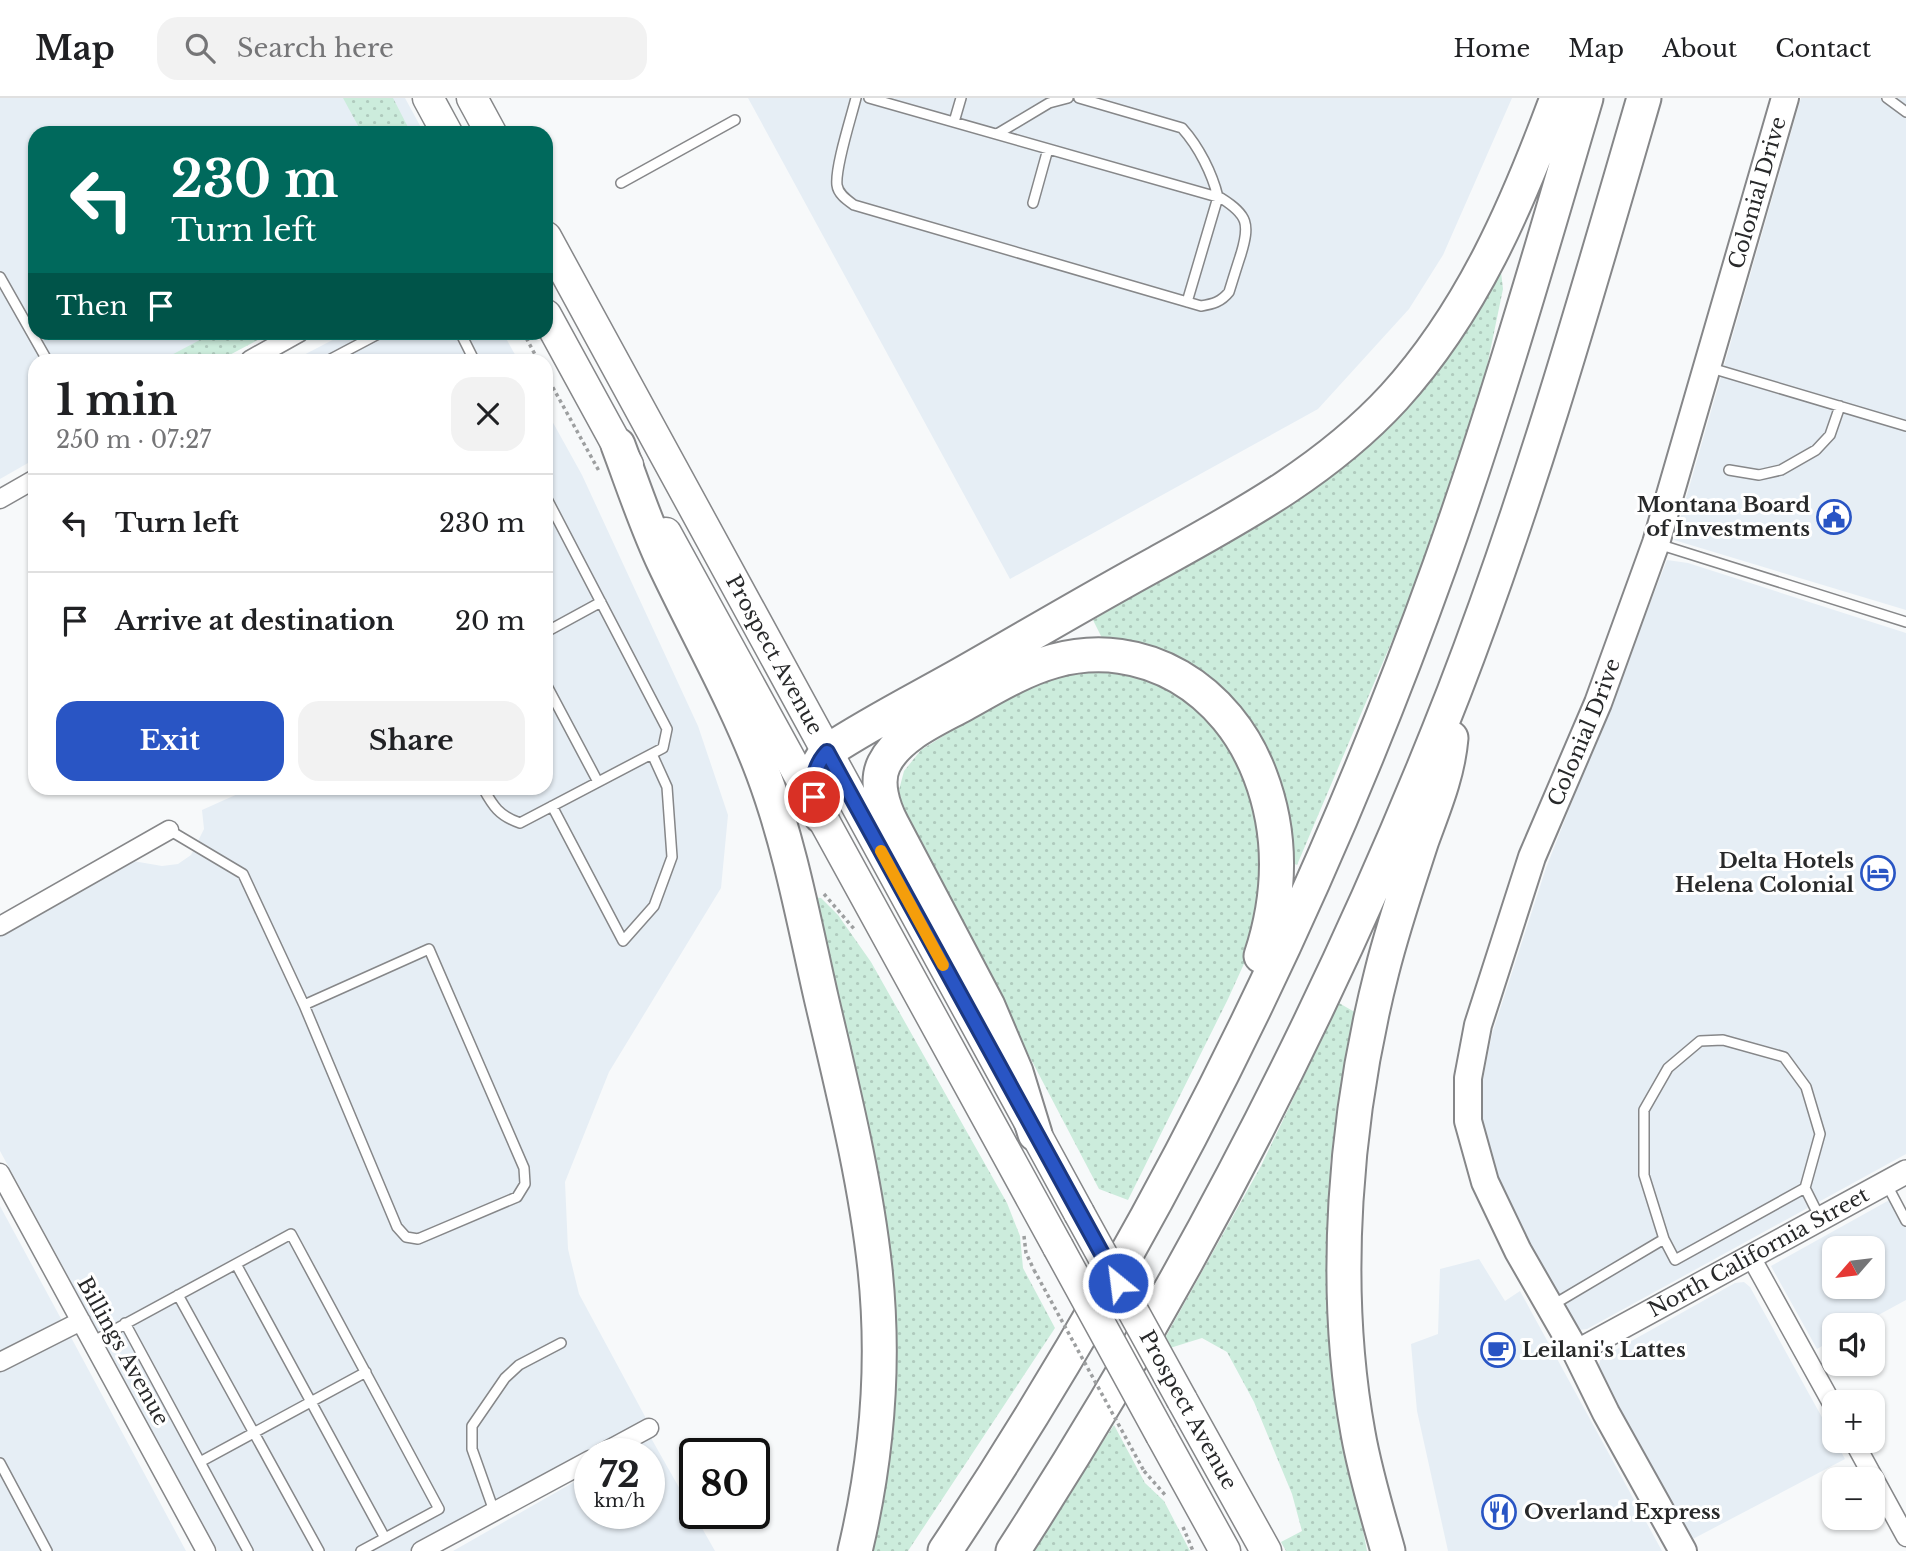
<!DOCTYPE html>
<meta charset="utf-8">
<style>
body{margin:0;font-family:"Libre Baskerville",serif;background:#f2f2f2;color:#202124;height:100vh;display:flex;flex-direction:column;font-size:26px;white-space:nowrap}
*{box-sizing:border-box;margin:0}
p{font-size:23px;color:#757577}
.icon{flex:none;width:38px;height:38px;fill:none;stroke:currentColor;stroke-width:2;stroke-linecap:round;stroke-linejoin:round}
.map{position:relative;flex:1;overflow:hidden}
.details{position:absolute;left:28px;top:256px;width:525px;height:441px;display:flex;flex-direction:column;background:#fff;border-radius:21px;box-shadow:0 2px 5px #0004}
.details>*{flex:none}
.top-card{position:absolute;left:28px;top:28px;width:525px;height:214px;border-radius:21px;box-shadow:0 2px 5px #0004;background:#00695c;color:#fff;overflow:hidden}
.needle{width:46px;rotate:242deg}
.tools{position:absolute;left:1822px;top:1138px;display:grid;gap:14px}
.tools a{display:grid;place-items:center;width:63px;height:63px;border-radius:14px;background:#fff;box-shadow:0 2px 5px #0004;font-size:35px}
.speed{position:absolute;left:574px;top:1340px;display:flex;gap:14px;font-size:35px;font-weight:700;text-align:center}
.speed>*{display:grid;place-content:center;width:91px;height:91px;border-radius:50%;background:#fff;box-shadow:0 2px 5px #0004;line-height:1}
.speed small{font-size:18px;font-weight:400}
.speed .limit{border:4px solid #111;border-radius:10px;background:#fff;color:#111}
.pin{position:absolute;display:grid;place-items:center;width:60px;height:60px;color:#fff;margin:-30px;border:4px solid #fff;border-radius:50%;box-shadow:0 2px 7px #0007}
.me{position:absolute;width:77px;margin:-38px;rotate:331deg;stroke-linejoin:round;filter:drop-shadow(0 0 5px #0008)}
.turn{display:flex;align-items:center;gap:24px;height:147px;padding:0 28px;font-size:32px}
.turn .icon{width:91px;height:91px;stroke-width:2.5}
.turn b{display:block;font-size:49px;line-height:60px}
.then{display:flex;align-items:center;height:66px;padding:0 28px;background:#0003;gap:14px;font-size:26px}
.round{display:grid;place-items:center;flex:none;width:74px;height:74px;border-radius:21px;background:#f2f2f2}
.headline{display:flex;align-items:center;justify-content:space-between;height:119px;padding:0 28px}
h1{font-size:42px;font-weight:700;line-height:52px}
.primary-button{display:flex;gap:14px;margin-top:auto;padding:14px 28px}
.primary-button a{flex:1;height:80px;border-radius:21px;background:#2955c4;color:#fff;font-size:28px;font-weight:700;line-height:80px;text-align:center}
.primary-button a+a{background:#f2f2f2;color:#202124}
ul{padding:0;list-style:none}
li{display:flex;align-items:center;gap:21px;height:98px;padding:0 28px;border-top:2px solid #e0e0e0}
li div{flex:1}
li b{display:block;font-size:26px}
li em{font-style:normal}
header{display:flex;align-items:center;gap:42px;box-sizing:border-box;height:98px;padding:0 35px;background:#fff;border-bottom:2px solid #e0e0e0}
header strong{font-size:33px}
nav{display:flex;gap:38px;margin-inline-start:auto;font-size:24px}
.search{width:490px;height:63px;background:#f2f2f2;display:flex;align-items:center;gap:18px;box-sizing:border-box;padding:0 24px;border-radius:21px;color:#757577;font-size:26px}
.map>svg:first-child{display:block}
.built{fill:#e6eef5;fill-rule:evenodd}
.grass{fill:url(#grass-dots)}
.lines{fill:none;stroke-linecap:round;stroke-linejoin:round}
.service-casing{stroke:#868789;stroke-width:12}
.minor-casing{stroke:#868789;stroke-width:21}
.tertiary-casing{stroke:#868789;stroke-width:26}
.secondary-casing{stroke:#868789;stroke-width:30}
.trunk-casing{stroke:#868789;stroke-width:33}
.motorway-casing{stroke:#868789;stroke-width:37}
.path{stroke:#9d9fa0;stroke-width:3.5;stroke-dasharray:3.5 3.5;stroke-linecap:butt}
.service{stroke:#fff;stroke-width:9}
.minor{stroke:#fff;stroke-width:18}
.tertiary{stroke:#fff;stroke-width:23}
.secondary{stroke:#fff;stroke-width:26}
.trunk{stroke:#fff;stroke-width:30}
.motorway{stroke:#fff;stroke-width:33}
.trunk-bridge-casing{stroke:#868789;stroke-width:33;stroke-linecap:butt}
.path-bridge{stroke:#9d9fa0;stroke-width:3.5;stroke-dasharray:3.5 3.5;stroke-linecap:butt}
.trunk-bridge{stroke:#fff;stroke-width:30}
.route-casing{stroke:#1b377f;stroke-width:18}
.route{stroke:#2955c4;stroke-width:12}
.slow{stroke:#f59e0b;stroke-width:12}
.labels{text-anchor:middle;stroke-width:6;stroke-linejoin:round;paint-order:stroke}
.street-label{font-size:21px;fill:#28292a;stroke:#fff}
.poi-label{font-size:21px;font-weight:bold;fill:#28292a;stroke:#fff;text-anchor:end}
</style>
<header>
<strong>Map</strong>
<div class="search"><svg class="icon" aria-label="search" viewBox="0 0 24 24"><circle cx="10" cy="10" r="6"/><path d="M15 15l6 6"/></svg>Search here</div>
<nav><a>Home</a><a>Map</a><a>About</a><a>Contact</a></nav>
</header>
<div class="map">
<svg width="1906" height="1453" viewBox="0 0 1906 1453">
<defs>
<pattern id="grass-dots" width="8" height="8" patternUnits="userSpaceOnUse" patternTransform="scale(1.75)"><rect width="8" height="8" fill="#ccecdc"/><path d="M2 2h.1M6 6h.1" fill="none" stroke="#afcabd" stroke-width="1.8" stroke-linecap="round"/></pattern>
</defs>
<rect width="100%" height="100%" fill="#f7f9fa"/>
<!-- built -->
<path class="built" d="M0,0H405L424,35H35V234L263,235L213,262H35V361L0,381Z
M748,0H1512L1443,157L1409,211L1318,311L1010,481Z
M1801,0H1906V512L1674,442Z
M348,234L503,235L518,262H294Z
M546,312L582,377L698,628L728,717L721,790L609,974L565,1084L568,1151L579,1196L648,1324L409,1453H218L0,1053V838L133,763L162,768L178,766L191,757L204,731L202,712L251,690H546Z
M1667,462L1688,465L1906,535V1056L1587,1231L1579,1232L1566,1214L1506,1103L1491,1062L1481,1019L1483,981L1492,936L1546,770Z
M1893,1100L1906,1123V1202L1860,1227H1834V1241L1817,1251L1771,1168ZM1834,1150H1872V1188H1834Z
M0,1108L59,1217L186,1453H0Z
M1479,1161L1505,1203L1520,1193L1662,1453H1448L1417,1313L1411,1246L1438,1236L1440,1171Z
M1744,1184L1750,1189L1845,1361L1689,1443L1599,1277L1598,1269L1601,1260L1735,1185Z
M651,1340L715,1453H453L590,1375V1416H649V1356H622Z"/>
<!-- grass -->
<path class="grass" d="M343,0H393L411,35H362Z
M1501,174L1503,191L1475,326L1408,505L1297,767L1289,763L1253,637L1106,548L1093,522L1212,452L1478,208Z
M213,235H271L220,262H162Z
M1087,568L1177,587L1233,645L1255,701L1267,758L1257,837L1228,901L1128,1102L1099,1091L905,721L899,692L904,673L921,652L1013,594Z
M809,799L821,800L838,817L871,864L1007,1105L1020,1138L1023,1170L1055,1230L908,1453H869L887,1329Z
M1339,905L1358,916L1330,1064L1332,1269L1367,1453H1286L1281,1444L1302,1433L1292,1396L1254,1304L1227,1254L1202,1240L1170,1250L1165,1240L1261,1068Z
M1114,1327L1145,1385L1164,1403L1190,1453H1031Z"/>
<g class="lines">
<!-- service casing -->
<g class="service-casing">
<path id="service" d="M856,0C851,20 835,69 837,87C838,96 847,102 854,107L1201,208C1213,206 1221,204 1229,194C1233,181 1237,168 1241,156C1250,126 1248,117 1221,100L869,0
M1079,0L1182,30C1199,49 1212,75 1218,99L1187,204
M1887,0L1906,14
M954,24L961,0
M997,36L1049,5L1068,0
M621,85L735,22
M1033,105L1048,51
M0,179L47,262
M460,234L474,262
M329,262L382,234
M1711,270L1906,328
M1729,372L1759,377L1781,372L1816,352L1830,337L1840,308
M1658,446L1906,524
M546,534L601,504
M546,586L598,684
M483,690C493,708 499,718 520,725L663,650L667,631L546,399
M552,708L623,843L654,808L672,759L667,689L652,656
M169,732L243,776L304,907L429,851L524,1070L525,1086L517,1099L418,1141L406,1139L397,1129L304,907
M1886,1085L1906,1123
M1664,1141L1675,1162L1805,1090
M236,1166L385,1440
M178,1197L319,1453
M1551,1208L1664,1141L1644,1077V1012L1668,970L1700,943L1723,942L1784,959L1806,989L1820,1036L1805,1090L1820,1120
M125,1225L248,1453
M92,1244L291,1136L439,1411L361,1453
M200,1364L366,1274
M0,1365L47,1453
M494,1413L472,1351V1328L505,1280L519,1267L561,1245"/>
</g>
<!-- minor casing -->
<g class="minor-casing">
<path id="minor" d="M250,262L300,234
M0,401L35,381
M0,828L169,732
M0,1075L206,1453
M1751,1159L1834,1309
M0,1264L81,1223
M1853,1342L1906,1439
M601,1356L649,1330
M421,1453L590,1362"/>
</g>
<!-- tertiary casing -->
<g class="tertiary-casing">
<g id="tertiary">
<path id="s1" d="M1576,1254L1906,1074"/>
</g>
</g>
<!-- secondary casing -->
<g class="secondary-casing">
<g id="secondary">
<path id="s2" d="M1683,1453L1606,1315L1576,1254L1518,1153L1485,1084L1468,1023V980L1478,927L1532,759L1598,605L1656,445L1785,0"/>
</g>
</g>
<!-- trunk casing -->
<g class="trunk-casing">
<g id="trunk">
<path d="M428,0L447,35"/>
<path d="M472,0L491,35"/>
<path id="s3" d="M546,139L1079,1115"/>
<path d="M546,217L628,367"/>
<path d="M666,435L1058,1149"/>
<path d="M1182,1302L1266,1453"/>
<path d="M1161,1337L1225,1453"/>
</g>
</g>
<!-- motorway casing -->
<g class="motorway-casing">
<path id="motorway" d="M618,347C633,387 646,427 664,465C697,535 736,603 763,675C790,747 804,824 821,899C842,989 865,1079 875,1171C885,1266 877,1361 855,1453
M821,718C810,695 810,668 831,651C871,625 914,603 955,580C1022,542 1089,502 1157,465C1242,418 1327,372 1394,299C1472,213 1517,108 1557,0
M1035,1036L1016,974L988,908L892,726C883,709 875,684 884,666C898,637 937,621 964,606C993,590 1022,572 1054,563C1145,538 1228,592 1260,677C1283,737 1281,797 1261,858
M945,1453C1149,1146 1316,813 1440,467C1495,313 1540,156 1586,0
M1013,1453C1188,1182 1337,894 1454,594C1529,400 1586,200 1644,0
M1388,1453C1377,1414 1365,1375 1358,1335C1331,1187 1345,1018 1382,873C1393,829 1408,785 1422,742C1434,709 1448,676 1451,640"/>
</g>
<!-- path -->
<path class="path" d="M523,234L538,262
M546,277L599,373
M824,796L855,832
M1024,1138L1026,1155L1034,1172
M1144,1373L1166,1398
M1183,1429L1193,1453"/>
<!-- service -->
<use href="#service" class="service"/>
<!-- minor -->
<use href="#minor" class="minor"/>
<!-- tertiary -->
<use href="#tertiary" class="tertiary"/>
<!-- secondary -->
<use href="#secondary" class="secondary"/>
<!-- trunk -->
<use href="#trunk" class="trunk"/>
<!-- motorway -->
<use href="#motorway" class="motorway"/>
<!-- trunk-bridge casing -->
<g class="trunk-bridge-casing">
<path id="trunk-bridge" d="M1079,1115L1182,1302
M1058,1149L1161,1337"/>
</g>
<!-- path-bridge -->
<path class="path-bridge" d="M1034,1172L1144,1373"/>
<!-- trunk-bridge -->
<use href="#trunk-bridge" class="trunk-bridge"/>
</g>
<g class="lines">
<!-- route casing -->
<g class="route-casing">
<path id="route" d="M814,699C812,682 815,667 827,654L1118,1185"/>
</g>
<!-- route -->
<use href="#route" class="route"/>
<!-- slow -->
<path class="slow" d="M881,753L943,867"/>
</g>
<!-- icons -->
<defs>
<g id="civic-ring" transform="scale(1.75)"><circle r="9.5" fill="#fff" stroke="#2955c4" stroke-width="1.5"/><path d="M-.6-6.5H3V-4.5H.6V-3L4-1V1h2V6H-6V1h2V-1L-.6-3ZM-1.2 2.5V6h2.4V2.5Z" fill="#2955c4"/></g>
<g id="hotel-ring" transform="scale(1.75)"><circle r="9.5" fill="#fff" stroke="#2955c4" stroke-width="1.5"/><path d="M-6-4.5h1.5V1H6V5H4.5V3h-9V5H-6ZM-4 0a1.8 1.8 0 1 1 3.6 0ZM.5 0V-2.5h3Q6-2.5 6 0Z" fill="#2955c4"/></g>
<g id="cafe-ring" transform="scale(1.75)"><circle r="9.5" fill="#fff" stroke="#2955c4" stroke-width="1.5"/><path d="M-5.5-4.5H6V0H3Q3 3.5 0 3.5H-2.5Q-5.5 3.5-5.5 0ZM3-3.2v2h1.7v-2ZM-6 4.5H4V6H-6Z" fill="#2955c4"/></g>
<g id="restaurant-ring" transform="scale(1.75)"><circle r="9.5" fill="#fff" stroke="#2955c4" stroke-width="1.5"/><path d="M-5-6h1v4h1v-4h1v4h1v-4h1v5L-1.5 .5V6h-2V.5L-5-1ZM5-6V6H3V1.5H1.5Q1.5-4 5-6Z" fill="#2955c4"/></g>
</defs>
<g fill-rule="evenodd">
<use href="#civic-ring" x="1834" y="419"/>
<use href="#hotel-ring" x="1878" y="775"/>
<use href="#cafe-ring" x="1498" y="1252"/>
<use href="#restaurant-ring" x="1499" y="1414"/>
</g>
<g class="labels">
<!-- street labels -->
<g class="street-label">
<text dy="7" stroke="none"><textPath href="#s2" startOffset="1458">Colonial Drive</textPath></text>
<text dy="7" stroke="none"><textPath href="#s3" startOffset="476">Prospect Avenue</textPath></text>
<text dy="7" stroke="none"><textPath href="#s2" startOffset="891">Colonial Drive</textPath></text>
<text dy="7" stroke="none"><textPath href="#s1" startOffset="208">North California Street</textPath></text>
<text transform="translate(123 1253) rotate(61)" y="7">Billings Avenue</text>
<text transform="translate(1188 1312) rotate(61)" y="7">Prospect Avenue</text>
</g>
<!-- poi labels -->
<g class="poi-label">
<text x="1810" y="414">Montana Board<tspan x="1810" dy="24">of Investments</tspan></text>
<text x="1854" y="770">Delta Hotels<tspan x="1854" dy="24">Helena Colonial</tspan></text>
<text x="1522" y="1259" text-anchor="start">Leilani's Lattes</text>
<text x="1524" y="1421" text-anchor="start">Overland Express</text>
</g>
</g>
</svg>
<div class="tools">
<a><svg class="needle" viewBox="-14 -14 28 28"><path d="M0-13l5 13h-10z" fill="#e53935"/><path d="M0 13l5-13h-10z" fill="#757577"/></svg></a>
<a><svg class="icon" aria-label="sound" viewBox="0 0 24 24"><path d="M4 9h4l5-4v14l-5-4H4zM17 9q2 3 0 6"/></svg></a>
<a>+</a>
<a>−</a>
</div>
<div class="speed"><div>72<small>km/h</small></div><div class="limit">80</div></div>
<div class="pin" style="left:814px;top:699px;background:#d93025"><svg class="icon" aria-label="arrive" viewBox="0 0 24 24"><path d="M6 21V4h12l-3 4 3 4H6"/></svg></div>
<svg class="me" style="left:1118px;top:1185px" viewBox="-20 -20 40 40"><circle r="17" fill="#2955c4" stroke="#fff" stroke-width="3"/><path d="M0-11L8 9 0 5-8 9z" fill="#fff"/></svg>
<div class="top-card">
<div class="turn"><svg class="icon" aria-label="left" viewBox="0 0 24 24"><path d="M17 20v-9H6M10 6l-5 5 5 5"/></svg><div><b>230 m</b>Turn left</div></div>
<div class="then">Then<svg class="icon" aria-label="arrive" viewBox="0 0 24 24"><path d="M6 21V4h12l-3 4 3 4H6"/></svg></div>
</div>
<section class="details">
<div class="headline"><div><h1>1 min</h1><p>250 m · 07:27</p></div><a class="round"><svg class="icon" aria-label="close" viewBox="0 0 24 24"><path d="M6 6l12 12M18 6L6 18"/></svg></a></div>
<ul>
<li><svg class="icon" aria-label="left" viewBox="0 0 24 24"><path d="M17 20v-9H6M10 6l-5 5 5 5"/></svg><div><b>Turn left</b></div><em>230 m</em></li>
<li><svg class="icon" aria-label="arrive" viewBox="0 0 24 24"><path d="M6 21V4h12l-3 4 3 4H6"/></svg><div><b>Arrive at destination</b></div><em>20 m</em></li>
</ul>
<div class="primary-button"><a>Exit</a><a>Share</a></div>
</section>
</div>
